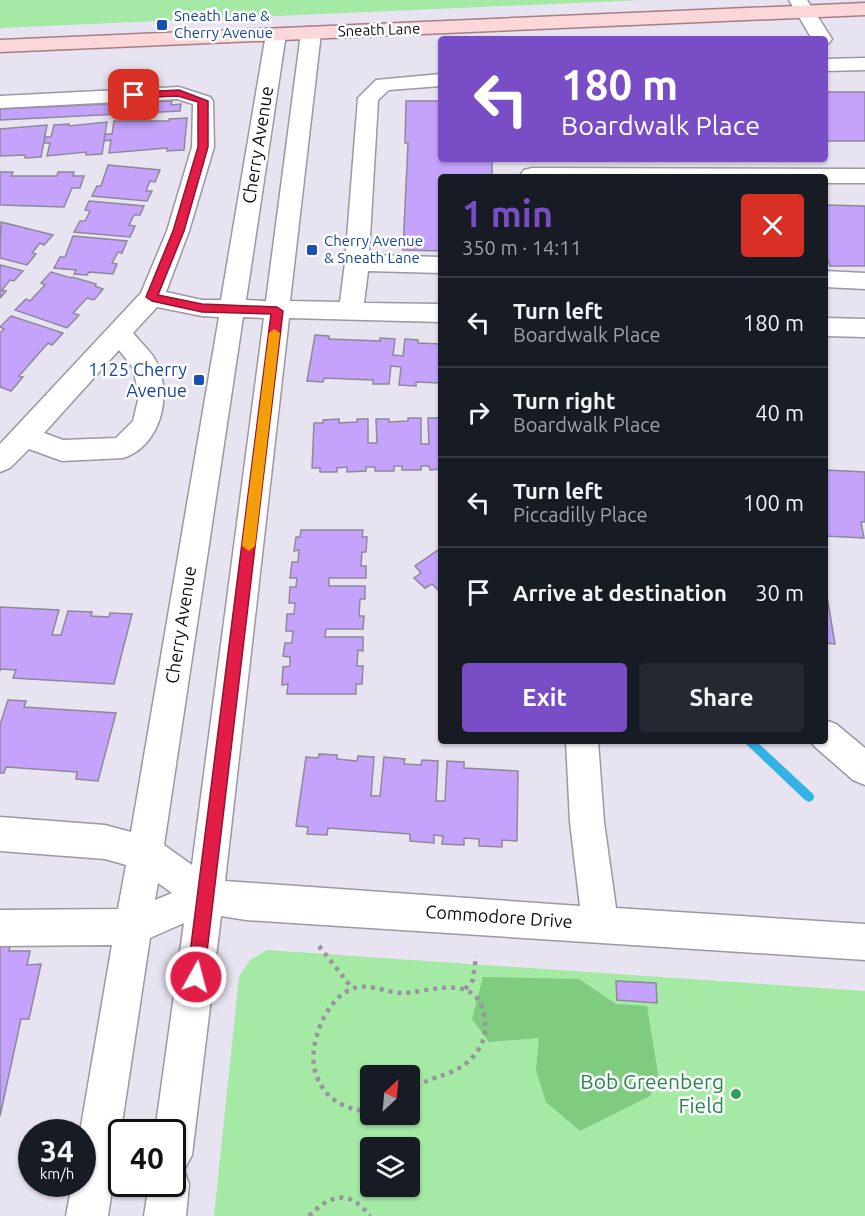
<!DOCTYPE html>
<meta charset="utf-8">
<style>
body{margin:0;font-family:Ubuntu,sans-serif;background:#242831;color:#f1f3f6;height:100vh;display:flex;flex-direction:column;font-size:22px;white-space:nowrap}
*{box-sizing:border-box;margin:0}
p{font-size:20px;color:#9ea1a6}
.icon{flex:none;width:33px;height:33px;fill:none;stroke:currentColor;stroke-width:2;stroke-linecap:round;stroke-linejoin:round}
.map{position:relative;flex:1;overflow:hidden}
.details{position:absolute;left:438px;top:174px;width:390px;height:570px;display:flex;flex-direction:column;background:#171b24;border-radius:6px;box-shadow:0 2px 4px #0004}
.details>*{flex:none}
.guide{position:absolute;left:438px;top:36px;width:390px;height:126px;border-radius:6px;box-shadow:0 2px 4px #0004;background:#794dc5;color:#fff;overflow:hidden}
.needle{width:39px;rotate:26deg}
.tools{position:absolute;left:360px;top:1065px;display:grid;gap:12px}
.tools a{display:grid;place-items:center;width:60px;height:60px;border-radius:6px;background:#171b24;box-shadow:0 2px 4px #0004;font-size:30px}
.speed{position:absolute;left:18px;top:1119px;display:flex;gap:12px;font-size:30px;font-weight:700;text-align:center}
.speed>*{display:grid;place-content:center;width:78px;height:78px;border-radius:50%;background:#171b24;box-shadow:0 2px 4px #0004;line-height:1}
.speed small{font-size:15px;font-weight:400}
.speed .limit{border:3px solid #111;border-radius:9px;background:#fff;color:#111}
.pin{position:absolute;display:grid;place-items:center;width:51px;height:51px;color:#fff;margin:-26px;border-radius:12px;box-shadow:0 3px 9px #0006}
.me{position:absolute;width:66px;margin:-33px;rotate:7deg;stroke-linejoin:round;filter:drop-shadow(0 0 4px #0008)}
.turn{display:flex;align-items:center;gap:21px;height:126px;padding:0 24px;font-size:27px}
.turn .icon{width:78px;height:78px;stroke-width:2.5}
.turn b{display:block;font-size:42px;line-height:51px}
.round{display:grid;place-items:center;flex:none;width:63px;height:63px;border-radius:6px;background:#242831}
.head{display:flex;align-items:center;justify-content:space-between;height:102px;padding:0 24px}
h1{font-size:36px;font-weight:700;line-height:45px;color:#794dc5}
.action{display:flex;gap:12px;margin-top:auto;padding:12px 24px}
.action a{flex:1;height:69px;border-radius:6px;background:#794dc5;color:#fff;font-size:24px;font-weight:700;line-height:69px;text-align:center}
.action a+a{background:#242831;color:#f1f3f6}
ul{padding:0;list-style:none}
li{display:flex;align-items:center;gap:18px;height:90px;padding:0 24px;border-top:2px solid #363941}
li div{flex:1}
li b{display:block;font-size:22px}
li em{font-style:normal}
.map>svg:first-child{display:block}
.green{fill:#a4eaa4;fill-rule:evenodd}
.forest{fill:#7fcb80}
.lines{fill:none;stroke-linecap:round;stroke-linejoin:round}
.stream{fill:#32b2e5;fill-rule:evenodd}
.building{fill:#c5a3fd;stroke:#8d8995;stroke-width:1.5}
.minor-casing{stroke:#9b97a3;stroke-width:3}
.major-casing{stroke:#a67e83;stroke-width:3}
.path{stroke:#99959f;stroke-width:4.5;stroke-dasharray:4 5;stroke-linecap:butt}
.minor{fill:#fff;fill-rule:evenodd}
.major{fill:#fbd7d9;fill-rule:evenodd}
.route{fill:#e11d48;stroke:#92132f;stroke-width:1.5}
.slow{fill:#f59e0b}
.transit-dot{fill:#1a4fb4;stroke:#fff;stroke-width:2}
.leisure-dot{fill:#2e9e5b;stroke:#fff;stroke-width:2}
.labels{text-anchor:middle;stroke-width:5;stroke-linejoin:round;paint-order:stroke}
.far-transit-label{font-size:15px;fill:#164399;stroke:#fff;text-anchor:start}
.far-street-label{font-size:15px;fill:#0e0c11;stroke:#fff}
.street-label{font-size:18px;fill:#0e0c11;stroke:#fff}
.transit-label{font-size:18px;fill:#164399;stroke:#fff;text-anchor:end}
.near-leisure-label{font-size:21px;fill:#27864d;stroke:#fff;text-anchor:end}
</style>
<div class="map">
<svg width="865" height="1216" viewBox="0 0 865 1216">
<rect width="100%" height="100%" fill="#e7e3f0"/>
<!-- green -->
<path class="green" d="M0,0H644L0,28Z
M267,950L865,991V1216H214L239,977L250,960ZM370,1076H410V1114H370ZM370,1148H410V1186H370Z"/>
<!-- forest -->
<path class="forest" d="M483,977L579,979L616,1004L647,1006L658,1074L650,1096L580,1131L546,1102L536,1070L539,1038L489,1042L472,1019Z"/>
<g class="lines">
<!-- stream -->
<path class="stream" d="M744,741H756L813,794L814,797L813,800L809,802L805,800L746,744Z"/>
</g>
<!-- building -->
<path class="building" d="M825,92H865V141H825Z
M172,101L171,105L181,104L180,111L0,120V109Z
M406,101H441V159H492V177H441V251L403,250L408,143H405Z
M187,118L184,150L167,151V148L109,153L111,140L104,141L105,134H112L114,121H169V119Z
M107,122L102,154L86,155V152L47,156L50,143H44L45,137H51L54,125L69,124V126Z
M47,125L41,157L25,158V155L0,156V129Z
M108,165L160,170L155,182L150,181L146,191H152L147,201L92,196L97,186H101Z
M0,172H13L11,176H57L58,172H74L73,176H84L80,188H72L64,207L0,205Z
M89,201L144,206L140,215H134L129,225L135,226L130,237L74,232L80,221H85L90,211L85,210Z
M825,205L865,206V266H830L828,260H825Z
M1,222L53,235L44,245L40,243L32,253L36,254L27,265L0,258Z
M73,236L127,241L122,253L118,252L112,263L117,264L113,274L89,272L87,275L74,274L76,270L54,268L60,257H65Z
M0,265L23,271L14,281L10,280L2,290L6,291L0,298Z
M51,272L71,278L72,277L96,284L95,286L103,289L94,300L87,298L73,313L79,315L67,328L15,310L26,299L30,301L45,285L41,283Z
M11,316L63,333L52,345L48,343L19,376L23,377L11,391L0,387V333L4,329L0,327Z
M315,335L329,336V339L380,341V338L395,339L393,355L403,356L405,339L418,340V343L441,344V383L416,382V386L399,385L401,367L391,366L389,384H373V380L324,378L323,382L307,381Z
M408,418H421V444H429L428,418H441V469L430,470L429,466H421V470H402V466H394V471H375V467H366V471L347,472V467L337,468V472H320V468H312L314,423H323V420L339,419V423L357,422V419H368V443H377L376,419H389V422L408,421Z
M825,470L865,472V522H861L864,538L825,536Z
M301,530H363L362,537H367L366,552H362L361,566H366V578H329V586H365V599H360L359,616H364L363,629H326L325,637H363V651L358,650L357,666H363L362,684H356V694H287L288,684L282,685L283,667L290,666V657L283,656L285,643H292L293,631H286L287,614H294L295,603H289L290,587H296L297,578H290L292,562H298L299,550L294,551L296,537H300Z
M441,548V593L432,584L425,588L414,578L421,573L415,566Z
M825,584L835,644L825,643Z
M0,607L59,610L52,635H61L68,611L92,612L91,616L109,617L110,613L132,614L114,684L13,678L16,670L1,669L0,671Z
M8,700L26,701L24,707L116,713L98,781L76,779L77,772L6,767L4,773H0V725Z
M319,754L337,755V759L357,761L358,756L374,757L371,796H380L384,757L405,759L404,764L421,765L422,760L438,761L436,801H445L447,761L464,762V768L518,771L517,841L502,840V847L479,846V839L464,838V845L442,844L443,836L434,835V843L410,841V834L328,828L327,835L307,834L308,827L296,826L306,757L318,758Z
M0,946H10L9,951H30L27,965L41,964L29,1019H21L0,1116Z
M616,981L656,983L657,1003L617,1000Z"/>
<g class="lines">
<!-- minor casing -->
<g class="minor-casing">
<path id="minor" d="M789,0H807L832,39L829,43L825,44V39H812Z
M311,27L318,29L321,33L290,301L340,302L345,263L358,98L376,80L441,74V86L389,90L378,100L369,255L441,257V273L368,271L364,303L441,304V322L289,318L225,881L580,906L570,822L566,741H598L604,822L616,908L865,924V960L246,920L221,916L192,1155L184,1170L189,1184L186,1216H144L149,1184H172V1132H155L184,923L150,938L108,1216H66L72,1184H82V1132H80L112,945L0,946V910L118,909L126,865L105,859L0,851V817L105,825L131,832L219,317L202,316L157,307L133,333C141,343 152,352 157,363C172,396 161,446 123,458L62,461L29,449L10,468L0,472V444L141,293L167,231L192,147L193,104L177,99L0,108V96L179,87L210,97L213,101L214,147L189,231L166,292L202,300H221L266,34L269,30H283L286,34L246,300L266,301L301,33L304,29ZM243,317L264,318L192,865L164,845ZM119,350L133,368L139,396L133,421L116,438L63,440L44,433ZM158,883L172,893L155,900Z
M865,58V70L825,71V59Z
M532,168L865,169V183H825V177H519L524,170Z
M825,271L865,273V289L825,287Z
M825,318L865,319V337L825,336Z
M825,720L836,724L865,748V785L853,780L814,746L811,741H825Z"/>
</g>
<!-- major casing -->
<g class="major-casing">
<path id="major" d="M865,3V15L0,52V40Z"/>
</g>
<!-- path -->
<path class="path" d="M319,946L352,988
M465,989L473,980L476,956
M370,1112C345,1109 327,1101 317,1077C305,1050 325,997 354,988C369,983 387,993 403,993C432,992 475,972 484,1015C487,1027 485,1040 478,1050C458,1080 433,1071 410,1092
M309,1216C331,1194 349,1189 370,1216"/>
<!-- minor -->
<use href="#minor" class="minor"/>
<!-- major -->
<use href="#major" class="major"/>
</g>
<!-- route -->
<path class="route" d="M179,90L208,101V147L184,231L158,295L202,304L277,307L283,311L204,977L202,983L196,985L190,983L187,977L271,314L202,312L152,301L146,297L173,231L198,147V102L178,96L134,98L129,95L134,92Z"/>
<!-- slow -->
<path class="slow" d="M274,329L280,333L255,546L249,551L242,546L269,333Z"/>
<!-- markers -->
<g class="transit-dot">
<rect x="156" y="19" width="12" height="12" rx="3"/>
<rect x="306" y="244" width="12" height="12" rx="3"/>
<rect x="193" y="374" width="12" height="12" rx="3"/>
</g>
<circle class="leisure-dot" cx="736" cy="1094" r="6"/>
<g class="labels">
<!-- far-transit labels -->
<g class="far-transit-label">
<text x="174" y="21">Sneath Lane &amp;<tspan x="174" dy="17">Cherry Avenue</tspan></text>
<text x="324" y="246">Cherry Avenue<tspan x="324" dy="17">&amp; Sneath Lane</tspan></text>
</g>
<!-- far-street labels -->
<g class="far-street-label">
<text transform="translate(379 30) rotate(-2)" y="5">Sneath Lane</text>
</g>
<!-- street labels -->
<g class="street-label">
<text transform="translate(258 145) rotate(-81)" y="6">Cherry Avenue</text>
<text transform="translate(181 625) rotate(-81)" y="6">Cherry Avenue</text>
<text transform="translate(499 917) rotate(4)" y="6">Commodore Drive</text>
</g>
<!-- transit labels -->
<g class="transit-label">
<text x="187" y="376">1125 Cherry<tspan x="187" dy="21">Avenue</tspan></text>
</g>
<!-- near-leisure labels -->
<g class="near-leisure-label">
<text x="724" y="1089">Bob Greenberg<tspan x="724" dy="24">Field</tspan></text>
</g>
</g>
</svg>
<div class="tools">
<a><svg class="needle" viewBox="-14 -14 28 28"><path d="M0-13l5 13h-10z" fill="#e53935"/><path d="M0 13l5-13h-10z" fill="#9ea1a6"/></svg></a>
<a><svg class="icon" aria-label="layers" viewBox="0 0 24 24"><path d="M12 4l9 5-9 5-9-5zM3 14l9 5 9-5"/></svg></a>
</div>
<div class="speed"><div>34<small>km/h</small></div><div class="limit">40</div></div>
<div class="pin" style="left:134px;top:95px;background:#d93025"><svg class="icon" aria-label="arrive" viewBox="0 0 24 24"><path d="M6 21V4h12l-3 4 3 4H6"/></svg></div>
<svg class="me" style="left:196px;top:977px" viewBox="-20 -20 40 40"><circle r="17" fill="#e11d48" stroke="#fff" stroke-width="3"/><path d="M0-11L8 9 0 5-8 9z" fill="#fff"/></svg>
<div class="guide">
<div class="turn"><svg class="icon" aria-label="left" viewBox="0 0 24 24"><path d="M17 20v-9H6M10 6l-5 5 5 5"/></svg><div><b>180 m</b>Boardwalk Place</div></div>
</div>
<section class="details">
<div class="head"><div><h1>1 min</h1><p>350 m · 14:11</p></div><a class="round" style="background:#d93025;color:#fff"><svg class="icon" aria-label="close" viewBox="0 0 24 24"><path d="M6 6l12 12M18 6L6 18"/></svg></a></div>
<ul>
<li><svg class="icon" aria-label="left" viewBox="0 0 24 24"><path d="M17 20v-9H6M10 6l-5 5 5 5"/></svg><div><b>Turn left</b><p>Boardwalk Place</p></div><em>180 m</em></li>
<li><svg class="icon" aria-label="right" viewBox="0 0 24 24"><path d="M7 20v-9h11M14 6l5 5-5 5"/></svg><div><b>Turn right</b><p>Boardwalk Place</p></div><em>40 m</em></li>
<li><svg class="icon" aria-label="left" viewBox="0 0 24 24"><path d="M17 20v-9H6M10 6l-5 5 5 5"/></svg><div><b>Turn left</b><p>Piccadilly Place</p></div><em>100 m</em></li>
<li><svg class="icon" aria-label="arrive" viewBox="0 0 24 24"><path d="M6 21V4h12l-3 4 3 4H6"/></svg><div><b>Arrive at destination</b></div><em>30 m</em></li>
</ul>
<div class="action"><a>Exit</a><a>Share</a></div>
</section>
</div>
